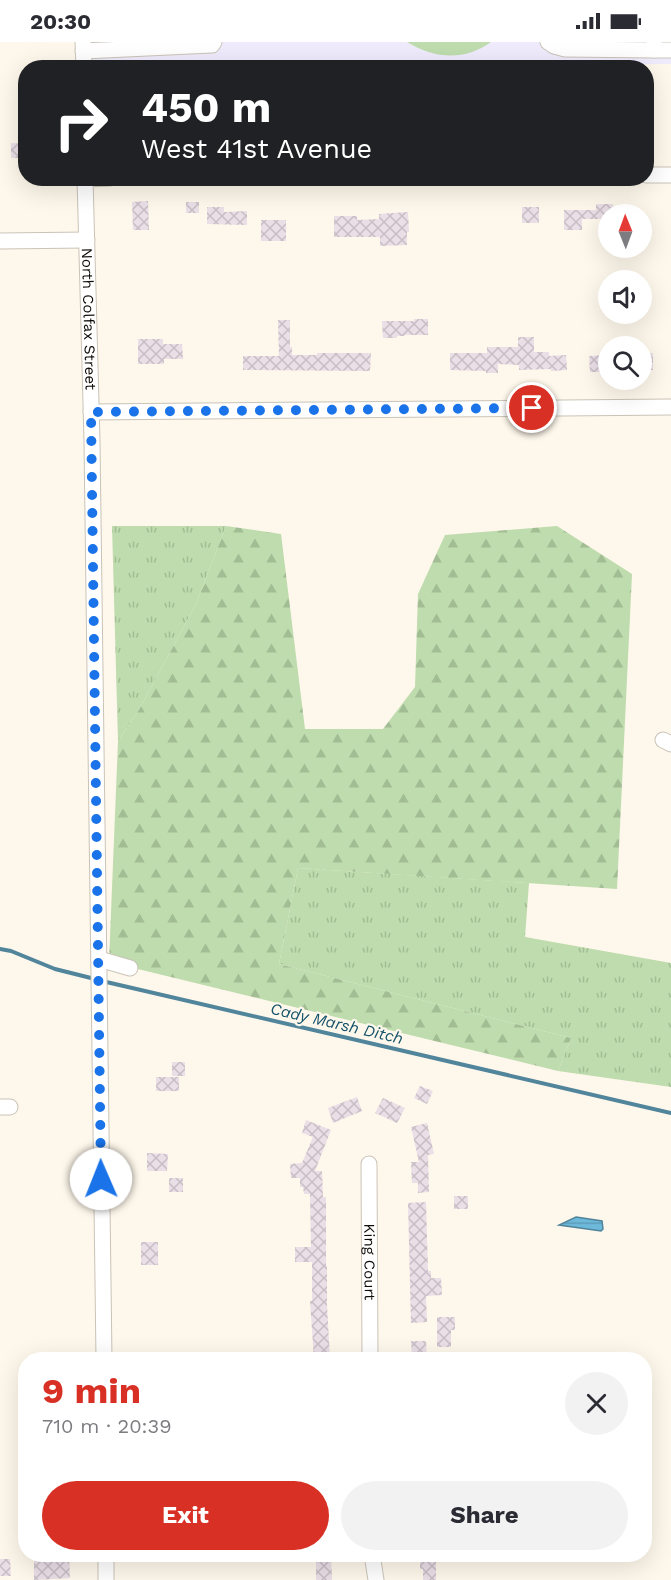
<!DOCTYPE html>
<meta charset="utf-8">
<style>
body{margin:0;font-family:"Work Sans",sans-serif;background:#f2f2f3;color:#2b2b33;height:100vh;display:flex;flex-direction:column;font-size:22px;white-space:nowrap}
*{box-sizing:border-box;margin:0}
p{font-size:20px;color:#7c7c81}
.icon{flex:none;width:33px;height:33px;fill:none;stroke:currentColor;stroke-width:2;stroke-linecap:round;stroke-linejoin:round}
.map{position:relative;flex:1;overflow:hidden}
.details{position:absolute;left:18px;top:1310px;width:634px;height:210px;display:flex;flex-direction:column;background:#fff;border-radius:24px;box-shadow:0 6px 24px #0002}
.details>*{flex:none}
.banner{position:absolute;left:18px;top:18px;width:636px;height:126px;border-radius:24px;box-shadow:0 6px 24px #0002;background:#202124;color:#fff;overflow:hidden}
.needle{width:39px;rotate:359deg}
.tools{position:absolute;left:598px;top:162px;display:grid;gap:12px}
.tools a{display:grid;place-items:center;width:54px;height:54px;border-radius:50%;background:#fff;box-shadow:0 6px 24px #0002;font-size:30px}
.pin{position:absolute;display:grid;place-items:center;width:51px;height:51px;color:#fff;margin:-26px;border:3px solid #fff;border-radius:50%;box-shadow:0 2px 6px #0007}
.me{position:absolute;width:66px;margin:-33px;rotate:359deg;stroke-linejoin:round;filter:drop-shadow(0 0 4px #0008)}
.turn{display:flex;align-items:center;gap:21px;height:126px;padding:0 24px;font-size:27px}
.turn .icon{width:78px;height:78px;stroke-width:2.5}
.turn b{display:block;font-size:42px;line-height:51px}
.round{display:grid;place-items:center;flex:none;width:63px;height:63px;border-radius:32px;background:#f2f2f3}
.headline{display:flex;align-items:center;justify-content:space-between;height:102px;padding:0 24px}
h1{font-size:36px;font-weight:700;line-height:45px;color:#d93025}
.primary-button{display:flex;gap:12px;margin-top:auto;padding:12px 24px}
.primary-button a{flex:1;height:69px;border-radius:36px;background:#d93025;color:#fff;font-size:24px;font-weight:700;line-height:69px;text-align:center}
.primary-button a+a{background:#f2f2f3;color:#2b2b33}
.status{display:flex;justify-content:space-between;align-items:center;height:42px;padding:0 30px;background:#fff;direction:ltr}
.status svg{height:16px;fill:currentColor}
.map>svg:first-child{display:block}
.education{fill:#f0ebfc}
.grass{fill:url(#grass-tufts)}
.forest{fill:url(#forest-firs)}
.garden{fill:#bedcad}
.water{fill:url(#water-rules);stroke:#51859b;stroke-width:1.5}
.lines{fill:none;stroke-linecap:round;stroke-linejoin:round}
.stream{stroke:#51859b;stroke-width:4}
.building{fill:url(#building-cross-hatch)}
.minor-casing{stroke:#cac3b7;stroke-width:17}
.minor{stroke:#fff;stroke-width:15}
.route{stroke:#1a73e8;stroke-width:10;stroke-dasharray:0 18}
.labels{text-anchor:middle;stroke-width:4.5;stroke-linejoin:round;paint-order:stroke}
.street-label{font-size:15px;fill:#0f0c09;stroke:#fef7eb}
.water-label{font-size:16px;font-style:italic;fill:#14536a;stroke:#fef7eb}
</style>
<div class="status"><b>20:30</b><svg viewBox="0 0 49 12"><path d="M0 12V9h3v3zM5 12V6h3v6zM10 12V3h3v9zM15 12V0h3v12zM26 1h20v11H26zM47 4h2v5h-2z"/></svg></div>
<div class="map">
<svg width="671" height="1538" viewBox="0 0 671 1538">
<defs>
<pattern id="grass-tufts" width="24" height="20" patternUnits="userSpaceOnUse" patternTransform="scale(1.5)"><rect width="24" height="20" fill="#bedcad"/><path d="M3 7l-1-3M5 7V3M7 7l1-3M15 17l-1-3M17 17v-4M19 17l1-3" fill="none" stroke="#a2bc94"/></pattern>
<pattern id="forest-firs" width="22" height="20" patternUnits="userSpaceOnUse" patternTransform="scale(1.5)"><rect width="22" height="20" fill="#bedcad"/><path d="M5 1l3.5 6h-7zM16 11l3.5 6h-7z" fill="#a2bc94"/></pattern>
<pattern id="water-rules" width="6" height="5" patternUnits="userSpaceOnUse" patternTransform="scale(1.5)"><rect width="6" height="5" fill="#6db9da"/><path d="M0 2.5h6" fill="none" stroke="#5d9eba"/></pattern>
<pattern id="building-cross-hatch" width="8" height="8" patternUnits="userSpaceOnUse" patternTransform="scale(1.5)"><rect width="8" height="8" fill="#eadee7"/><path d="M0 0l8 8M0 8l8-8" fill="none" stroke="#c8bdc5"/></pattern>
</defs>
<rect width="100%" height="100%" fill="#fef7eb"/>
<!-- education -->
<path class="education" d="M83,0H671V22L369,25L84,26Z"/>
<!-- grass -->
<path class="grass" d="M112,484H226L196,562L140,666L118,699Z
M298,826L529,841L525,895L671,921V1045L558,1029L571,996L279,922Z"/>
<!-- forest -->
<path class="forest" d="M226,484L281,492L305,687H383L415,645L418,552L445,493L557,484L632,532L617,847L298,826L279,922L571,996L558,1029L109,920L118,699L140,666L196,562Z"/>
<!-- garden -->
<path class="garden" d="M407,0H491C465,19 434,17 407,0Z"/>
<!-- water -->
<path class="water" d="M576,1175L602,1179L603,1187L601,1189L559,1183Z"/>
<g class="lines">
<!-- stream -->
<path class="stream" d="M0,907L11,909L55,927L95,937
M102,939L671,1071"/>
</g>
<!-- building -->
<path class="building" d="M11,101L26,102V116H11Z
M148,159L149,188H133L132,160Z
M186,160H199V171H186Z
M596,162H613V172H609V177H582V188H564V168H596Z
M207,165H224V170L247,169V183L207,182Z
M522,165H539V181H522Z
M408,170L409,190H407V203L380,204V195H334V174H357V178L379,177V172Z
M261,178H286V199H261Z
M414,277H428V293H405V294H397V296H383L382,279H414Z
M278,278H290V305H292V313H317V311H371L370,329L243,328V314H279Z
M518,295H534V310H549V314L566,313L567,328L551,329V327L519,328V323L498,322V331H486V329L450,328V311H487V305H518Z
M138,297H163V302H182L183,317H164V322H138Z
M642,311H653V328H642Z
M609,313V330H590L589,314Z
M172,1020H185V1034H172Z
M156,1035H179V1049H156Z
M420,1044L433,1049L427,1062L414,1056Z
M357,1055L362,1069L333,1081L328,1066Z
M383,1056L405,1066L397,1081L375,1071Z
M306,1078L331,1088L315,1129H322L323,1155H326V1224H327V1263L330,1317H314L310,1259H312V1220H295V1205H311L310,1152H304L303,1145H300V1136H291L290,1122L302,1121L313,1095L302,1091Z
M427,1081L434,1112L428,1113L429,1150L418,1151V1141H412L411,1120H419L411,1085Z
M147,1111L168,1112L167,1129H147Z
M169,1136H183V1150H169Z
M454,1154H468V1167H454Z
M426,1160L428,1229H431V1236H441L442,1253L426,1254L427,1280L411,1281L408,1161Z
M141,1200H158V1223H141Z
M437,1275H455V1288H451V1305H437Z
M411,1299H426L427,1317H412Z
M34,1512H69L70,1536L34,1538Z
M316,1512H331L332,1538H316Z
M420,1512H436V1538H423V1527H420Z
M0,1517H10L11,1534H0Z"/>
<g class="lines">
<!-- minor casing -->
<g class="minor-casing">
<g id="minor">
<path d="M83,0L84,26"/>
<path d="M548,0L554,4L565,7L654,8"/>
<path d="M654,0V8H671"/>
<path d="M83,9L212,3L214,0"/>
<path d="M646,133H671"/>
<path id="s1" d="M85,136L92,399L104,1317"/>
<path d="M85,137L110,136"/>
<path d="M0,199L87,198"/>
<path d="M91,370L671,365"/>
<path d="M663,698L671,702"/>
<path d="M99,917L130,926"/>
<path d="M0,1065H10"/>
<path id="s2" d="M369,1122L370,1317"/>
<path d="M106,1512V1538"/>
<path d="M372,1512L376,1538"/>
</g>
</g>
<!-- minor -->
<use href="#minor" class="minor"/>
</g>
<g class="lines">
<!-- route -->
<path class="route" d="M101,1137L91,370L532,366"/>
</g>
<g class="labels">
<!-- street labels -->
<g class="street-label">
<text dy="5" stroke="none"><textPath href="#s1" startOffset="141">North Colfax Street</textPath></text>
<text dy="5" stroke="none"><textPath href="#s2" startOffset="98">King Court</textPath></text>
</g>
<!-- water labels -->
<g class="water-label">
<text transform="translate(337 981) rotate(13)" y="6">Cady Marsh Ditch</text>
</g>
</g>
</svg>
<div class="tools">
<a><svg class="needle" viewBox="-14 -14 28 28"><path d="M0-13l5 13h-10z" fill="#e53935"/><path d="M0 13l5-13h-10z" fill="#7c7c81"/></svg></a>
<a><svg class="icon" aria-label="sound" viewBox="0 0 24 24"><path d="M4 9h4l5-4v14l-5-4H4zM17 9q2 3 0 6"/></svg></a>
<a><svg class="icon" aria-label="search" viewBox="0 0 24 24"><circle cx="10" cy="10" r="6"/><path d="M15 15l6 6"/></svg></a>
</div>
<div class="pin" style="left:532px;top:366px;background:#d93025"><svg class="icon" aria-label="arrive" viewBox="0 0 24 24"><path d="M6 21V4h12l-3 4 3 4H6"/></svg></div>
<svg class="me" style="left:101px;top:1137px" viewBox="-20 -20 40 40"><circle r="19" fill="#fff"/><path d="M0-13L10 11 0 6-10 11z" fill="#1a73e8"/></svg>
<div class="banner">
<div class="turn"><svg class="icon" aria-label="right" viewBox="0 0 24 24"><path d="M7 20v-9h11M14 6l5 5-5 5"/></svg><div><b>450 m</b>West 41st Avenue</div></div>
</div>
<section class="details">
<div class="headline"><div><h1>9 min</h1><p>710 m · 20:39</p></div><a class="round"><svg class="icon" aria-label="close" viewBox="0 0 24 24"><path d="M6 6l12 12M18 6L6 18"/></svg></a></div>
<div class="primary-button"><a>Exit</a><a>Share</a></div>
</section>
</div>
